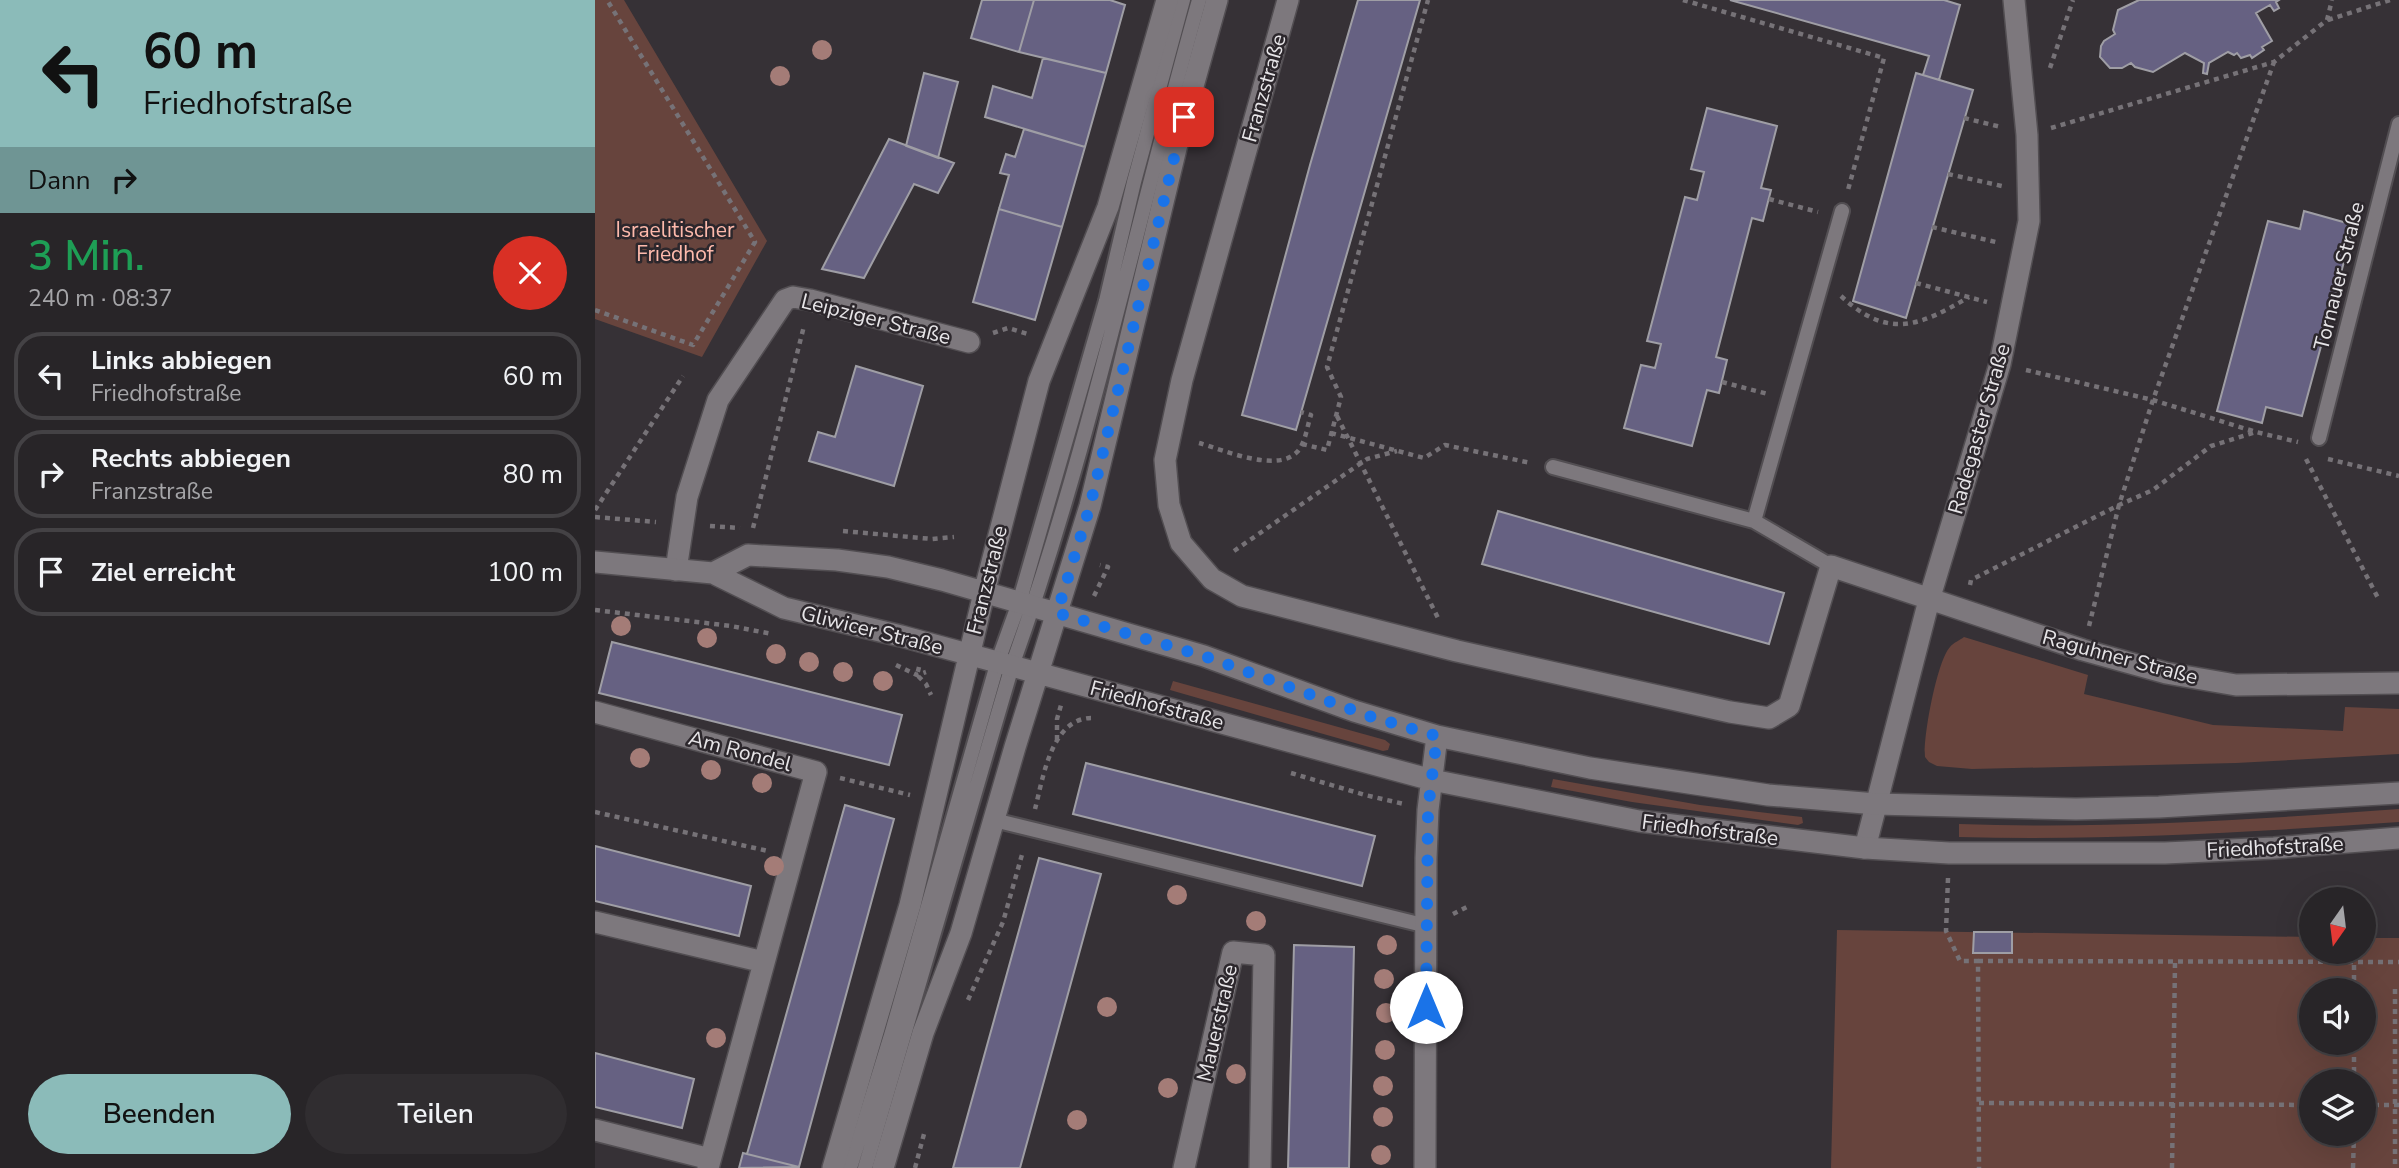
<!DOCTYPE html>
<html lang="de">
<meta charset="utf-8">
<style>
body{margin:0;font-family:"Nunito Sans",sans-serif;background:#302d30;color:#f1f3f6;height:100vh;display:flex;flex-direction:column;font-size:26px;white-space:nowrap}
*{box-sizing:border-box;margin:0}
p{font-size:23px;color:#a5a5a8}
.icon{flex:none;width:38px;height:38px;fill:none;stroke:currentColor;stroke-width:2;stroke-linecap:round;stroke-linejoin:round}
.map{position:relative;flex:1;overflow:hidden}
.panel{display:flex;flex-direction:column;background:#282528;width:595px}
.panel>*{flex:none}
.guide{background:#8bbbb9;color:#111;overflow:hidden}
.needle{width:46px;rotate:194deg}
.tools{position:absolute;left:1704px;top:887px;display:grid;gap:14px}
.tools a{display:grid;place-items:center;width:77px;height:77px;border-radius:50%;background:#282528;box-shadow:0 7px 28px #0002,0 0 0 2px #444245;font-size:35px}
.pin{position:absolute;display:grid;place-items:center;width:60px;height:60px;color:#fff;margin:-30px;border-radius:14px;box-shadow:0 4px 10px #0006}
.me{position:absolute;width:77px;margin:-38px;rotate:0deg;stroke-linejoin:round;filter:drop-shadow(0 0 5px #0008)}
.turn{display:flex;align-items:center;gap:24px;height:147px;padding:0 28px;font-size:32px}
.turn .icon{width:91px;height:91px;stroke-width:2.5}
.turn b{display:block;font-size:49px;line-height:60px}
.then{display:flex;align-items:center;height:66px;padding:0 28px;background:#0003;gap:14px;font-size:26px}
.round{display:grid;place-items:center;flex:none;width:74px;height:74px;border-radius:37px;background:#302d30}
.summary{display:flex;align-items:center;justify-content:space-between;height:119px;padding:0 28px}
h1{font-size:42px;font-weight:600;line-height:52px;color:#1e9e55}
.cta{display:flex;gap:14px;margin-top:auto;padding:14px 28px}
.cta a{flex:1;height:80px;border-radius:42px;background:#8bbbb9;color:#111;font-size:28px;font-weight:600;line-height:80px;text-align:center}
.cta a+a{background:#302d30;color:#f1f3f6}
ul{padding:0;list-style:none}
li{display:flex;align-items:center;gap:21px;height:88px;margin:0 14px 10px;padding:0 14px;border:4px solid #444245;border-radius:28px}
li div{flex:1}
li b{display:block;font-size:26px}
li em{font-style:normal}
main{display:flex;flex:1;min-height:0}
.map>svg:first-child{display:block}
.green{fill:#67443d;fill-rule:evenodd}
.building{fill:#666182;stroke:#9f9ea5;stroke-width:2}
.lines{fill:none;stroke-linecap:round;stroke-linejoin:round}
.lane-casing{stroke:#524e52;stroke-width:18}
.street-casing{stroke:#524e52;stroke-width:24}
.secondary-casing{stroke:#524e52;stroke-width:24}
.path{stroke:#767277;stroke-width:4.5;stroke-dasharray:5 5;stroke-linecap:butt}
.lane{stroke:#7d787d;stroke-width:14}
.street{stroke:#7d787d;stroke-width:21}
.secondary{stroke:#7d787d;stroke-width:21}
.tree{fill:#a47c77}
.route{stroke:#1a73e8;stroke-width:12;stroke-dasharray:0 21.6}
.labels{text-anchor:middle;stroke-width:5;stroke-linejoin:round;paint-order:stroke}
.street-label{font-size:21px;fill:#e7e5e8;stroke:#2c272c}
.park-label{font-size:21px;fill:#febaac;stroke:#2c272c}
</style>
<main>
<section class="panel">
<div class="guide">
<div class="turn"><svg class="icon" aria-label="left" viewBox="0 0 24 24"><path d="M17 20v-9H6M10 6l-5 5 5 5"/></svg><div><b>60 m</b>Friedhofstraße</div></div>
<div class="then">Dann<svg class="icon" aria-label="right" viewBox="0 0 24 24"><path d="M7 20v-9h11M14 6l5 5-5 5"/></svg></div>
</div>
<div class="summary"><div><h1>3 Min.</h1><p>240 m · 08:37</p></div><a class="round" style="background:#d93025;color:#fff"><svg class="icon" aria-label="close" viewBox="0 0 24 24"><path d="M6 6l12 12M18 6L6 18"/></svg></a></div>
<ul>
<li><svg class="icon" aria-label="left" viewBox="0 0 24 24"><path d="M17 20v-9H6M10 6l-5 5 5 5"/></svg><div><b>Links abbiegen</b><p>Friedhofstraße</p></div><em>60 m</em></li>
<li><svg class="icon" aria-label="right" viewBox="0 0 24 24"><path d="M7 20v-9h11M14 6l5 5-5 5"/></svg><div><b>Rechts abbiegen</b><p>Franzstraße</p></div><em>80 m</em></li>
<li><svg class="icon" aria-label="arrive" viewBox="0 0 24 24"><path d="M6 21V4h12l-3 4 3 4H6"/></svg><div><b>Ziel erreicht</b></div><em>100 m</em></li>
</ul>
<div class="cta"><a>Beenden</a><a>Teilen</a></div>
</section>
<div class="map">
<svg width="1804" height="1168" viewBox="0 0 1804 1168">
<rect width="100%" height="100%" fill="#363136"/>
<!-- green -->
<path class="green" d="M0,0H29L172,241L107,357L0,319Z
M1369,637L1493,675L1489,694L1618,725L1748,731L1750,707L1804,709V754L1641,763L1377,769L1342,766L1334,762L1330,757C1328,737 1342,661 1355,647C1358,643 1365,640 1369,637Z
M578,681L790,740L795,744L793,750L788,751L575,690Z
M958,779L1105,805L1207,817L1208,823L1203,825L1037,802L956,787Z
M1804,809V822C1658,832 1511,841 1364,837V824C1514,829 1655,820 1804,809Z
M1242,930L1717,937V952H1769V938H1804V1168H1236ZM1717,990H1769V1043H1717ZM1717,1082H1769V1134H1717Z"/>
<!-- building -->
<path class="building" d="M387,0H439L424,52L376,38Z
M439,0H515L530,5L511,73L424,52Z
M763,0H825L701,430L647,415L715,165Z
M1135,0H1349L1365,5L1344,80L1328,75L1334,56Z
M1544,0H1684L1681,2L1684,8L1679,11L1675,5L1661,13L1677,41L1667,47L1669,50L1657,58L1655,55L1646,58L1642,53L1639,55L1633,52L1614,63L1612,74L1608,73L1609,63L1590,53L1558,72L1540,67L1536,63L1527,68H1515L1505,57L1506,46L1509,41L1520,34L1518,30L1523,10Z
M448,58L511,73L490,147L390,117L398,86L437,98Z
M329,73L363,82L343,158L311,146Z
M1321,73L1378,90L1311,318L1258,301Z
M1112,108L1182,126L1166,188L1176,190L1168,221L1157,218L1121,357L1132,360L1124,393L1112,390L1097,446L1029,428L1046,365L1060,368L1066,344L1052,341L1090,197L1102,200L1109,172L1096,169Z
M429,129L490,147L467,227L404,209L414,175L405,173L411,154L420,157Z
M294,139L359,163L343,193L319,184L269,278L227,269Z
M404,209L467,227L440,320L378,302Z
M1709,211L1759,225L1707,416L1671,407L1667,423L1622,411L1673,221L1705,229Z
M261,366L328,386L299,486L214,461L223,432L240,437Z
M903,511L1189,593L1174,644L887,564Z
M17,642L307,715L294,765L4,693Z
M491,763L780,836L767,886L478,814Z
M250,805L299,819L204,1167L152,1154Z
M0,846L156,886L144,936L0,901Z
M444,858L506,874L425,1168H358Z
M1379,932H1417V953H1378Z
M699,945L759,947L754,1168H693Z
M0,1053L99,1079L87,1128L0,1107Z
M148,1153L204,1167L144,1168Z"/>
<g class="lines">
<!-- lane casing -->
<g class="lane-casing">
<path id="lane" d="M1724,438L1804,124
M958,467L1159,521L1236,566
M1159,521L1247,211
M399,820L832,926
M255,1168L297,1032L403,661L424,603L511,301L539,182L588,0
M270,1168L417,666C495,448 541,222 604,0"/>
</g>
<!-- street casing -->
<g class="street-casing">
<path id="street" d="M693,0L587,380L570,460L574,505L586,543L617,579L647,596L862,651L1135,712L1174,718L1194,706L1236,566L1488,650L1571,673L1641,685L1804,683
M81,570L92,497L123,400L190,300L198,297L215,300L374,342
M0,712L221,772L113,1168
M1270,848L1334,600L1405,364L1434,221L1432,135L1419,0
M0,922L169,962
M0,1130L115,1159
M589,1168L638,952L669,955L665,1168"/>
</g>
<!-- secondary casing -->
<g class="secondary-casing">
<path id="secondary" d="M0,562L118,573L189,608L306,636L837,780L1044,821L1270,848L1354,853H1570L1679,848L1804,838
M118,573L153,555L242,560L293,567L347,580L609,656L759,711L842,736L995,768L1173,795L1281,804L1481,809L1564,807L1804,793
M238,1168L315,905L389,593L444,381L513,207L572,0
M288,1168L328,1033L366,933L420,747L495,506L583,140L622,0
M830,1168L831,858L833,810L842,736"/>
</g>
<!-- path -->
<path class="path" d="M1088,0L1289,58L1253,190
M1733,20L1795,0
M1455,68L1478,0
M1369,118L1406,127
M1456,128L1679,62L1732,20L1737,0
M1353,174L1407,186
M1174,199L1223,212
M1337,227L1405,243
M1321,283L1392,302
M1246,296C1293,340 1325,326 1374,297
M0,310L98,345L160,242L12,0
M398,333L413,328L436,335
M1431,370L1558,400L1661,432L1703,442
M1127,382L1173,394
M742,416L843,618
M736,433L829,458L850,445L936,463
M604,443C629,450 683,474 703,451C711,441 712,426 716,415L706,412
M707,444L732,450L746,397L732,367L833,0
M1711,459L1783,598
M1733,459L1804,476
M0,510L88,376
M0,517L61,522
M115,526L145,528
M158,528L209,326
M248,531L337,539L359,537
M639,551L772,459L802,451
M1375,585L1376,580L1524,505L1558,490L1616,446L1661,432
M499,596L513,567L505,565
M0,610L136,626L177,634
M1494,626L1524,505L1558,400L1679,62
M301,665L322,675L331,672
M324,667L322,675L331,684L336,695
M462,740V719L466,705
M696,773L770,795L809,804
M245,778L315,795
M440,809C448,779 456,716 499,718
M0,812L173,851
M1353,878L1351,931L1365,961H1383L1384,1168
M858,914L872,907
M1383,961L1804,962
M1800,989V1168
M1759,990V961
M373,1000L408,922L428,851
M1759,1082V1043
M1384,1103L1717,1105
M1769,1105H1804
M320,1168L329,1134
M1577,1168L1580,963
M1758,1168L1759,1134"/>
<!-- lane -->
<use href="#lane" class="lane"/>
<!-- street -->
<use href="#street" class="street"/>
<!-- secondary -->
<use href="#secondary" class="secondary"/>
</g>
<!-- trees -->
<g class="tree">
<circle cx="227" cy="50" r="10"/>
<circle cx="185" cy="76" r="10"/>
<circle cx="26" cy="626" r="10"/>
<circle cx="112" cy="638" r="10"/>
<circle cx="181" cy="654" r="10"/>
<circle cx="214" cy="662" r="10"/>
<circle cx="248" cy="672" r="10"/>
<circle cx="288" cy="681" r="10"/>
<circle cx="45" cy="758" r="10"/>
<circle cx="116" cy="770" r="10"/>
<circle cx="167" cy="783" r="10"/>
<circle cx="179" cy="866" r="10"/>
<circle cx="582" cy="895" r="10"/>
<circle cx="661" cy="921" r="10"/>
<circle cx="792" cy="945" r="10"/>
<circle cx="789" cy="979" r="10"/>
<circle cx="512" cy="1007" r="10"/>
<circle cx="791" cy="1013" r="10"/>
<circle cx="121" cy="1038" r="10"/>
<circle cx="790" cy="1050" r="10"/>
<circle cx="641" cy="1074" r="10"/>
<circle cx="788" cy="1086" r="10"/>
<circle cx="573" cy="1088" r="10"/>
<circle cx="788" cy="1117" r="10"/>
<circle cx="482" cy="1120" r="10"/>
<circle cx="786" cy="1155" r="10"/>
</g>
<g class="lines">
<!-- route -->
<path class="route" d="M589,117L495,506L462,613L609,656L777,717L842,736L833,810L831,1007"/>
</g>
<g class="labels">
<!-- street labels -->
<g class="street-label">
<text transform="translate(669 88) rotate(-74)" y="7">Franzstraße</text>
<text transform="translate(1744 276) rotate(-76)" y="7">Tornauer Straße</text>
<text transform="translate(281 319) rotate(14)" y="7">Leipziger Straße</text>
<text transform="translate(1384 429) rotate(-74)" y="7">Radegaster Straße</text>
<text transform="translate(392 580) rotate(-76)" y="7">Franzstraße</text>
<text transform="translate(277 630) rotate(14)" y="7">Gliwicer Straße</text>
<text transform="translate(1525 657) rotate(15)" y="7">Raguhner Straße</text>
<text transform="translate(562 705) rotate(15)" y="7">Friedhofstraße</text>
<text transform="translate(145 751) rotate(15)" y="7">Am Rondel</text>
<text transform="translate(1115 830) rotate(7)" y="7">Friedhofstraße</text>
<text transform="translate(1680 847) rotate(-3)" y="7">Friedhofstraße</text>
<text transform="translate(622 1023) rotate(-77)" y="7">Mauerstraße</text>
</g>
<!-- park labels -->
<g class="park-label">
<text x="80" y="237">Israelitischer<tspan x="80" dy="24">Friedhof</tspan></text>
</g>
</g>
</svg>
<div class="tools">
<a><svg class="needle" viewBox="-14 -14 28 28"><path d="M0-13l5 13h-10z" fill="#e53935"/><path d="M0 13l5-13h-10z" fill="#a5a5a8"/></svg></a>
<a><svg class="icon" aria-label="sound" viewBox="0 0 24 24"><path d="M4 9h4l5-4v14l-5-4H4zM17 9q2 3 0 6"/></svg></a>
<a><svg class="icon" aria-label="layers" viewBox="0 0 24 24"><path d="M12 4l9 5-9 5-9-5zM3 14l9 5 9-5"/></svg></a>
</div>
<div class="pin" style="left:589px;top:117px;background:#d93025"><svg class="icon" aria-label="arrive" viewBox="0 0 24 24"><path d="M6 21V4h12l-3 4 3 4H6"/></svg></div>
<svg class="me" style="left:831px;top:1007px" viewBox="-20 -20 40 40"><circle r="19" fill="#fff"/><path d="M0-13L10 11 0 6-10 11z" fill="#1a73e8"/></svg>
</div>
</main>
